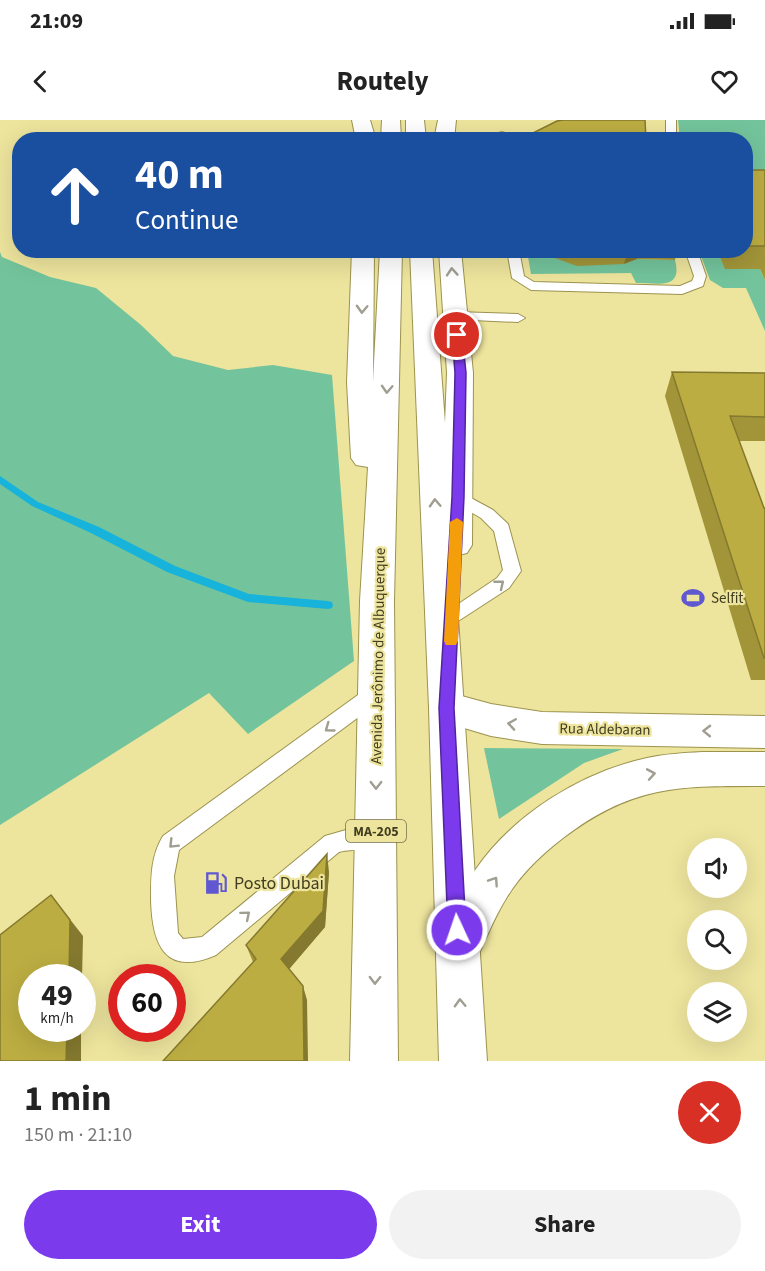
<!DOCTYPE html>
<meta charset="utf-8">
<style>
body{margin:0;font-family:"Source Sans 3",sans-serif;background:#f2f2f2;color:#222;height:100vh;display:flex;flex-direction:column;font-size:22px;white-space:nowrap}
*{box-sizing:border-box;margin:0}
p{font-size:20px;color:#767676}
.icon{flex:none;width:33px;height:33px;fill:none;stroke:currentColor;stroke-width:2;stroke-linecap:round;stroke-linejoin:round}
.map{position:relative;height:941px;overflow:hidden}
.sheet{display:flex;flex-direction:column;background:#fff;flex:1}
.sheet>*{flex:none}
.banner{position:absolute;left:12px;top:12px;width:741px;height:126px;border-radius:24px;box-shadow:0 6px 24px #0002;background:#1a4fa0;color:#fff;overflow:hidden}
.controls{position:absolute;left:687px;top:718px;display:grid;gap:12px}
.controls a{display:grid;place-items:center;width:60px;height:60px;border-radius:50%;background:#fff;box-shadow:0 6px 24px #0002;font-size:30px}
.speed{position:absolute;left:18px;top:844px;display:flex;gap:12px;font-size:30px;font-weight:700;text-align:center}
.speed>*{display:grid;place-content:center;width:78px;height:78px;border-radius:50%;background:#fff;box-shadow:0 6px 24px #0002;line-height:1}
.speed small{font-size:15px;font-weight:400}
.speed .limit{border:9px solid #d22;background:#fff;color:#111}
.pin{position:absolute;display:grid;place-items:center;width:51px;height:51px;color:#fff;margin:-26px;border:3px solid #fff;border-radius:50%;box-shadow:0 2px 6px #0007}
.me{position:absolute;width:66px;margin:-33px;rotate:357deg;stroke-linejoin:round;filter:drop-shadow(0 0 4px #0008)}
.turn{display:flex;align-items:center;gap:21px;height:126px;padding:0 24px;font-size:27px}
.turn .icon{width:78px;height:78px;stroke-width:2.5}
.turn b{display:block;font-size:42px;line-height:51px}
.round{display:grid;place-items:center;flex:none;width:63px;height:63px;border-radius:32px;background:#f2f2f2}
.summary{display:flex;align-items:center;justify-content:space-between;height:102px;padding:0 24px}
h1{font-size:36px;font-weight:700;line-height:45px}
.cta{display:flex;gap:12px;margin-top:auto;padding:12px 24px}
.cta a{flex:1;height:69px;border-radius:36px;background:#7c3aed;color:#fff;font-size:24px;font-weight:700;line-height:69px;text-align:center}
.cta a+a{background:#f2f2f2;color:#222}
.status{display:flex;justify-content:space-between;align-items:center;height:42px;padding:0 30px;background:#fff;direction:ltr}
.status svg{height:16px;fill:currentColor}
header{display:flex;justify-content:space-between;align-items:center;height:78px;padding:0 24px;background:#fff;font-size:27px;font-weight:700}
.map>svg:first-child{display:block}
.green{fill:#73c49c}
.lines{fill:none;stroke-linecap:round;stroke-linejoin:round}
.stream{fill:#18b3da;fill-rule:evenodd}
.service-casing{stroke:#9c934f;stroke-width:2}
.minor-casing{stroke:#9c934f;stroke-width:2}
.primary-casing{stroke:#9c934f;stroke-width:2}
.service{fill:#fff;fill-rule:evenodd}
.minor{fill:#fff;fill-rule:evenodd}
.primary{fill:#fff;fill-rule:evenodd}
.wall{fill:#a29539}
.shaded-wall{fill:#84792e}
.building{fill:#bcad42;stroke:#84792e;stroke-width:1.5}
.oneway{stroke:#a09e90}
.route{fill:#7c3aed;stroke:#51269a;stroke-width:1.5}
.slow{fill:#f59e0b}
.labels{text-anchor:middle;stroke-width:4.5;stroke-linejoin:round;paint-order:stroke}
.shield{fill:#ede49d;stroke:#756f46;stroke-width:1.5}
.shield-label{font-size:14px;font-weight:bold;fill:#413d20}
.poi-label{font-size:15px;fill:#413d20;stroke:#ede49d;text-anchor:start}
.street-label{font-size:15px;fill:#413d20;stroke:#ede49d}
.near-poi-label{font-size:18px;fill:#413d20;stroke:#ede49d;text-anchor:start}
</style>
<div class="status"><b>21:09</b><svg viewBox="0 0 49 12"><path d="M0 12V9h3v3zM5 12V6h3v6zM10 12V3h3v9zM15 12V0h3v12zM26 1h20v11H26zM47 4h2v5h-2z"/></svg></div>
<header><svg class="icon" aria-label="back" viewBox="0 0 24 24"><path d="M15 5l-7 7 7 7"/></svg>Routely<svg class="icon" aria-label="heart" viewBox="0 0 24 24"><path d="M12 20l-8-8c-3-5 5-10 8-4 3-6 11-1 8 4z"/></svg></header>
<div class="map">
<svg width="765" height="941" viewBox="0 0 765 941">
<rect width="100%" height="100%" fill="#ede49d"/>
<!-- green -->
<path class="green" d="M678,0H765V73H746V20L680,19Z
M527,131H550L552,137L624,144L637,139L675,140C683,170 658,163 636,163L631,153L531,154Z
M699,131H717L726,149H760L765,160V211L746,168H723L710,160Z
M0,132L2,137L50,157L96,168L141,205L173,236L228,250L273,245L332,255L354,541L248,614L209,573L0,705Z
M484,628L623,629L584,643L499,699Z"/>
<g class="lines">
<!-- stream -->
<path class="stream" d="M0,356L38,382L99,407L175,446L249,474L328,481L332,482L333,485L332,488L328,489L248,482L167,452L91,413L32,386L0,364Z"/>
<!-- service casing -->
<g class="service-casing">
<path id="service" d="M666,0H676V20H666Z
M507,130H519L524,156L534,162L680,166L692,161L694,156L685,130H697L706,156L703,166L682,174L531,170L512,158Z
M455,192L518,194L525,198L518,202L450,199L448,196Z
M458,371L493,390L508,404L521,451L509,468L452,505L445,503L443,498L445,493L497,458L503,450L494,411L481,398L452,381L450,377L452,373Z
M376,565L383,567L386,573L383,579L179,730L174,756L178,813L183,819L202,817L325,716L353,708H376L384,712L387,719L384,726C370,732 354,728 339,732L216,835C165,857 152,825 151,779C151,756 151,736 163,716L369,567Z"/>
</g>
<!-- minor casing -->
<g class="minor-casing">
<path id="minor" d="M447,572L491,584L542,592L765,596V628L542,624L491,616L434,599L429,588L434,577Z
M702,632H765V666C680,666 634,664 563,718C541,735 521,754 507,777C493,799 484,824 473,847L458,854L443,847L436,832C448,804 459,774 476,749C514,694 582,652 647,638C665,634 683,633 702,632Z"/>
</g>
<!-- primary casing -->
<g class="primary-casing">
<path id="primary" d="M352,0H370L376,20H356Z
M382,0H400L401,20H381Z
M406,0H424L426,20H406Z
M438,0H456L454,20H434Z
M352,130H374L373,262L380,130H402L394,481L398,941H350L360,481L368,347L356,345L351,338L347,262Z
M410,130H432L445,303L447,253L439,130H461L473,253L472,425L467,433L454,436L487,941H439L429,588Z"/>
</g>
<!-- service -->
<use href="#service" class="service"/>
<!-- minor -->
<use href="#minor" class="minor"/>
<!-- primary -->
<use href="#primary" class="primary"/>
</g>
<!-- wall -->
<path class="wall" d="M746,50H765V160L760,149H725L717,130H746Z
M550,130H677L675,140L637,139L624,144L577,146L552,137Z
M672,252L765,253V321H739L764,388H765V560H751L665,276Z
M329,752L325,807L289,849L307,880L253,842L246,825Z"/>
<!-- shaded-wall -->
<path class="shaded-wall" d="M628,130H639L637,139L624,144Z
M327,734L329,752L325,807L285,854L281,839Z
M51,775L83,816L82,858H69Z
M303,866L307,880L308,941H304Z
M67,909H81V941H66Z"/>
<!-- building -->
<path class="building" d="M563,0H645L646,20H475V17L502,12L525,17L557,1Z
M746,50H765V126H746V95H747L746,91Z
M672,252L765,253V297L730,296L764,388H765V538H764Z
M327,734L323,791L281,839L303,866L304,941H163L256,839L246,825Z
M51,775L70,800L69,858H32V909H67L66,941H0V815Z"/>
<!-- one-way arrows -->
<defs><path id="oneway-chevron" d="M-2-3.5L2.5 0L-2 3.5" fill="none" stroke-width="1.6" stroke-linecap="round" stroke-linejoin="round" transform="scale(1.5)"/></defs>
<g class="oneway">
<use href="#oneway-chevron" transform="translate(452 152) rotate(-94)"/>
<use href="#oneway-chevron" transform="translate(362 189) rotate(92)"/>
<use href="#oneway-chevron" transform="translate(387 269) rotate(93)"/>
<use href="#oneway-chevron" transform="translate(435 383) rotate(-93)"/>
<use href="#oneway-chevron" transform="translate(500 464) rotate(-39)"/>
<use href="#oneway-chevron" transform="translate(512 604) rotate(-171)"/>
<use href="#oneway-chevron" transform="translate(329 608) rotate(144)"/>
<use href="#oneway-chevron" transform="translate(707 611) rotate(-179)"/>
<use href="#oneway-chevron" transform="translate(651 654) rotate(-10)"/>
<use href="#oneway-chevron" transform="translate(376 665) rotate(90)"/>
<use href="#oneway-chevron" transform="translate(173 724) rotate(135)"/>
<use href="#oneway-chevron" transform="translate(494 761) rotate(-56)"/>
<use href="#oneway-chevron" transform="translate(246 795) rotate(-40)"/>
<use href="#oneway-chevron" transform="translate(375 860) rotate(91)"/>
<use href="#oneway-chevron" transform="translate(460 883) rotate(-92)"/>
</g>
<!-- route -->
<path class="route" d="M457,212L462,215L466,253L464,377L454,588L466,810L464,816L457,819L451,816L448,810L439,588L452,377L455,253L452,215Z"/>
<!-- slow -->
<path class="slow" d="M457,398L463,402L458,521L456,525H446L444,521L450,402Z"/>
<!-- icons -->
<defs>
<g id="stadium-bare" transform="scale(1.8)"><path d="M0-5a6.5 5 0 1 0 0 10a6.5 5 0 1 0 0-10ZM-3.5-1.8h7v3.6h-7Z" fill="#5f58d0" stroke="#ede49d" stroke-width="2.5" paint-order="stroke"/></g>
<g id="fuel-bare" transform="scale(1.8)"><path d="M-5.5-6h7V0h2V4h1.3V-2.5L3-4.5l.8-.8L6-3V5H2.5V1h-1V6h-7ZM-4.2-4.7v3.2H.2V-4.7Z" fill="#5f58d0" stroke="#ede49d" stroke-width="2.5" paint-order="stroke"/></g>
</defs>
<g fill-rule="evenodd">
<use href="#stadium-bare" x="693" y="478"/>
<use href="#fuel-bare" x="216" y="763"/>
</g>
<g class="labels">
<!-- shield labels -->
<rect class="shield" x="346" y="700" width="60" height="22" rx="4.5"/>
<g class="shield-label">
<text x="376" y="716">MA-205</text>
</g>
<!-- poi labels -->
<g class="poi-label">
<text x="711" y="483">Selfit</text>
</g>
<!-- street labels -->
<g class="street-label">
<text transform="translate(378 536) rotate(-89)" y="5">Avenida Jerônimo de Albuquerque</text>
<text transform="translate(605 609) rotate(1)" y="5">Rua Aldebaran</text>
</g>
<!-- near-poi labels -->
<g class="near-poi-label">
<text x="234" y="769">Posto Dubai</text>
</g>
</g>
</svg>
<div class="controls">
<a><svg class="icon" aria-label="sound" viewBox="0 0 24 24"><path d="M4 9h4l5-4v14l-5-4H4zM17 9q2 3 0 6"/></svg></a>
<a><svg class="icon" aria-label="search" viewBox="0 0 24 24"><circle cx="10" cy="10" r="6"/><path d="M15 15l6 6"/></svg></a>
<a><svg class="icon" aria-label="layers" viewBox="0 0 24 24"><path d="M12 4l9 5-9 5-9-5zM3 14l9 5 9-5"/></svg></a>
</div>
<div class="speed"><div>49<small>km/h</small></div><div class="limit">60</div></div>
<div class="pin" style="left:457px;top:215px;background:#d93025"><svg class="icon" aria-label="arrive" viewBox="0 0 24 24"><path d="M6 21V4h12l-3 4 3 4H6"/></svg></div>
<svg class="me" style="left:457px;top:810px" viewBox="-20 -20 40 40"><circle r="17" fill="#7c3aed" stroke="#fff" stroke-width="3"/><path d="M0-11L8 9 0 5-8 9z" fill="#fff"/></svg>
<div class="banner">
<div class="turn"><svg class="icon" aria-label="ahead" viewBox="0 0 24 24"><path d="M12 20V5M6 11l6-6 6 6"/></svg><div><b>40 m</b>Continue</div></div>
</div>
</div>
<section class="sheet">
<div class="summary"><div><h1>1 min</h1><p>150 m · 21:10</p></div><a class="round" style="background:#d93025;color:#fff"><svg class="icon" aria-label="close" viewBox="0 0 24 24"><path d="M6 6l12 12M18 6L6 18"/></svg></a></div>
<div class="cta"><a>Exit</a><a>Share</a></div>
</section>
